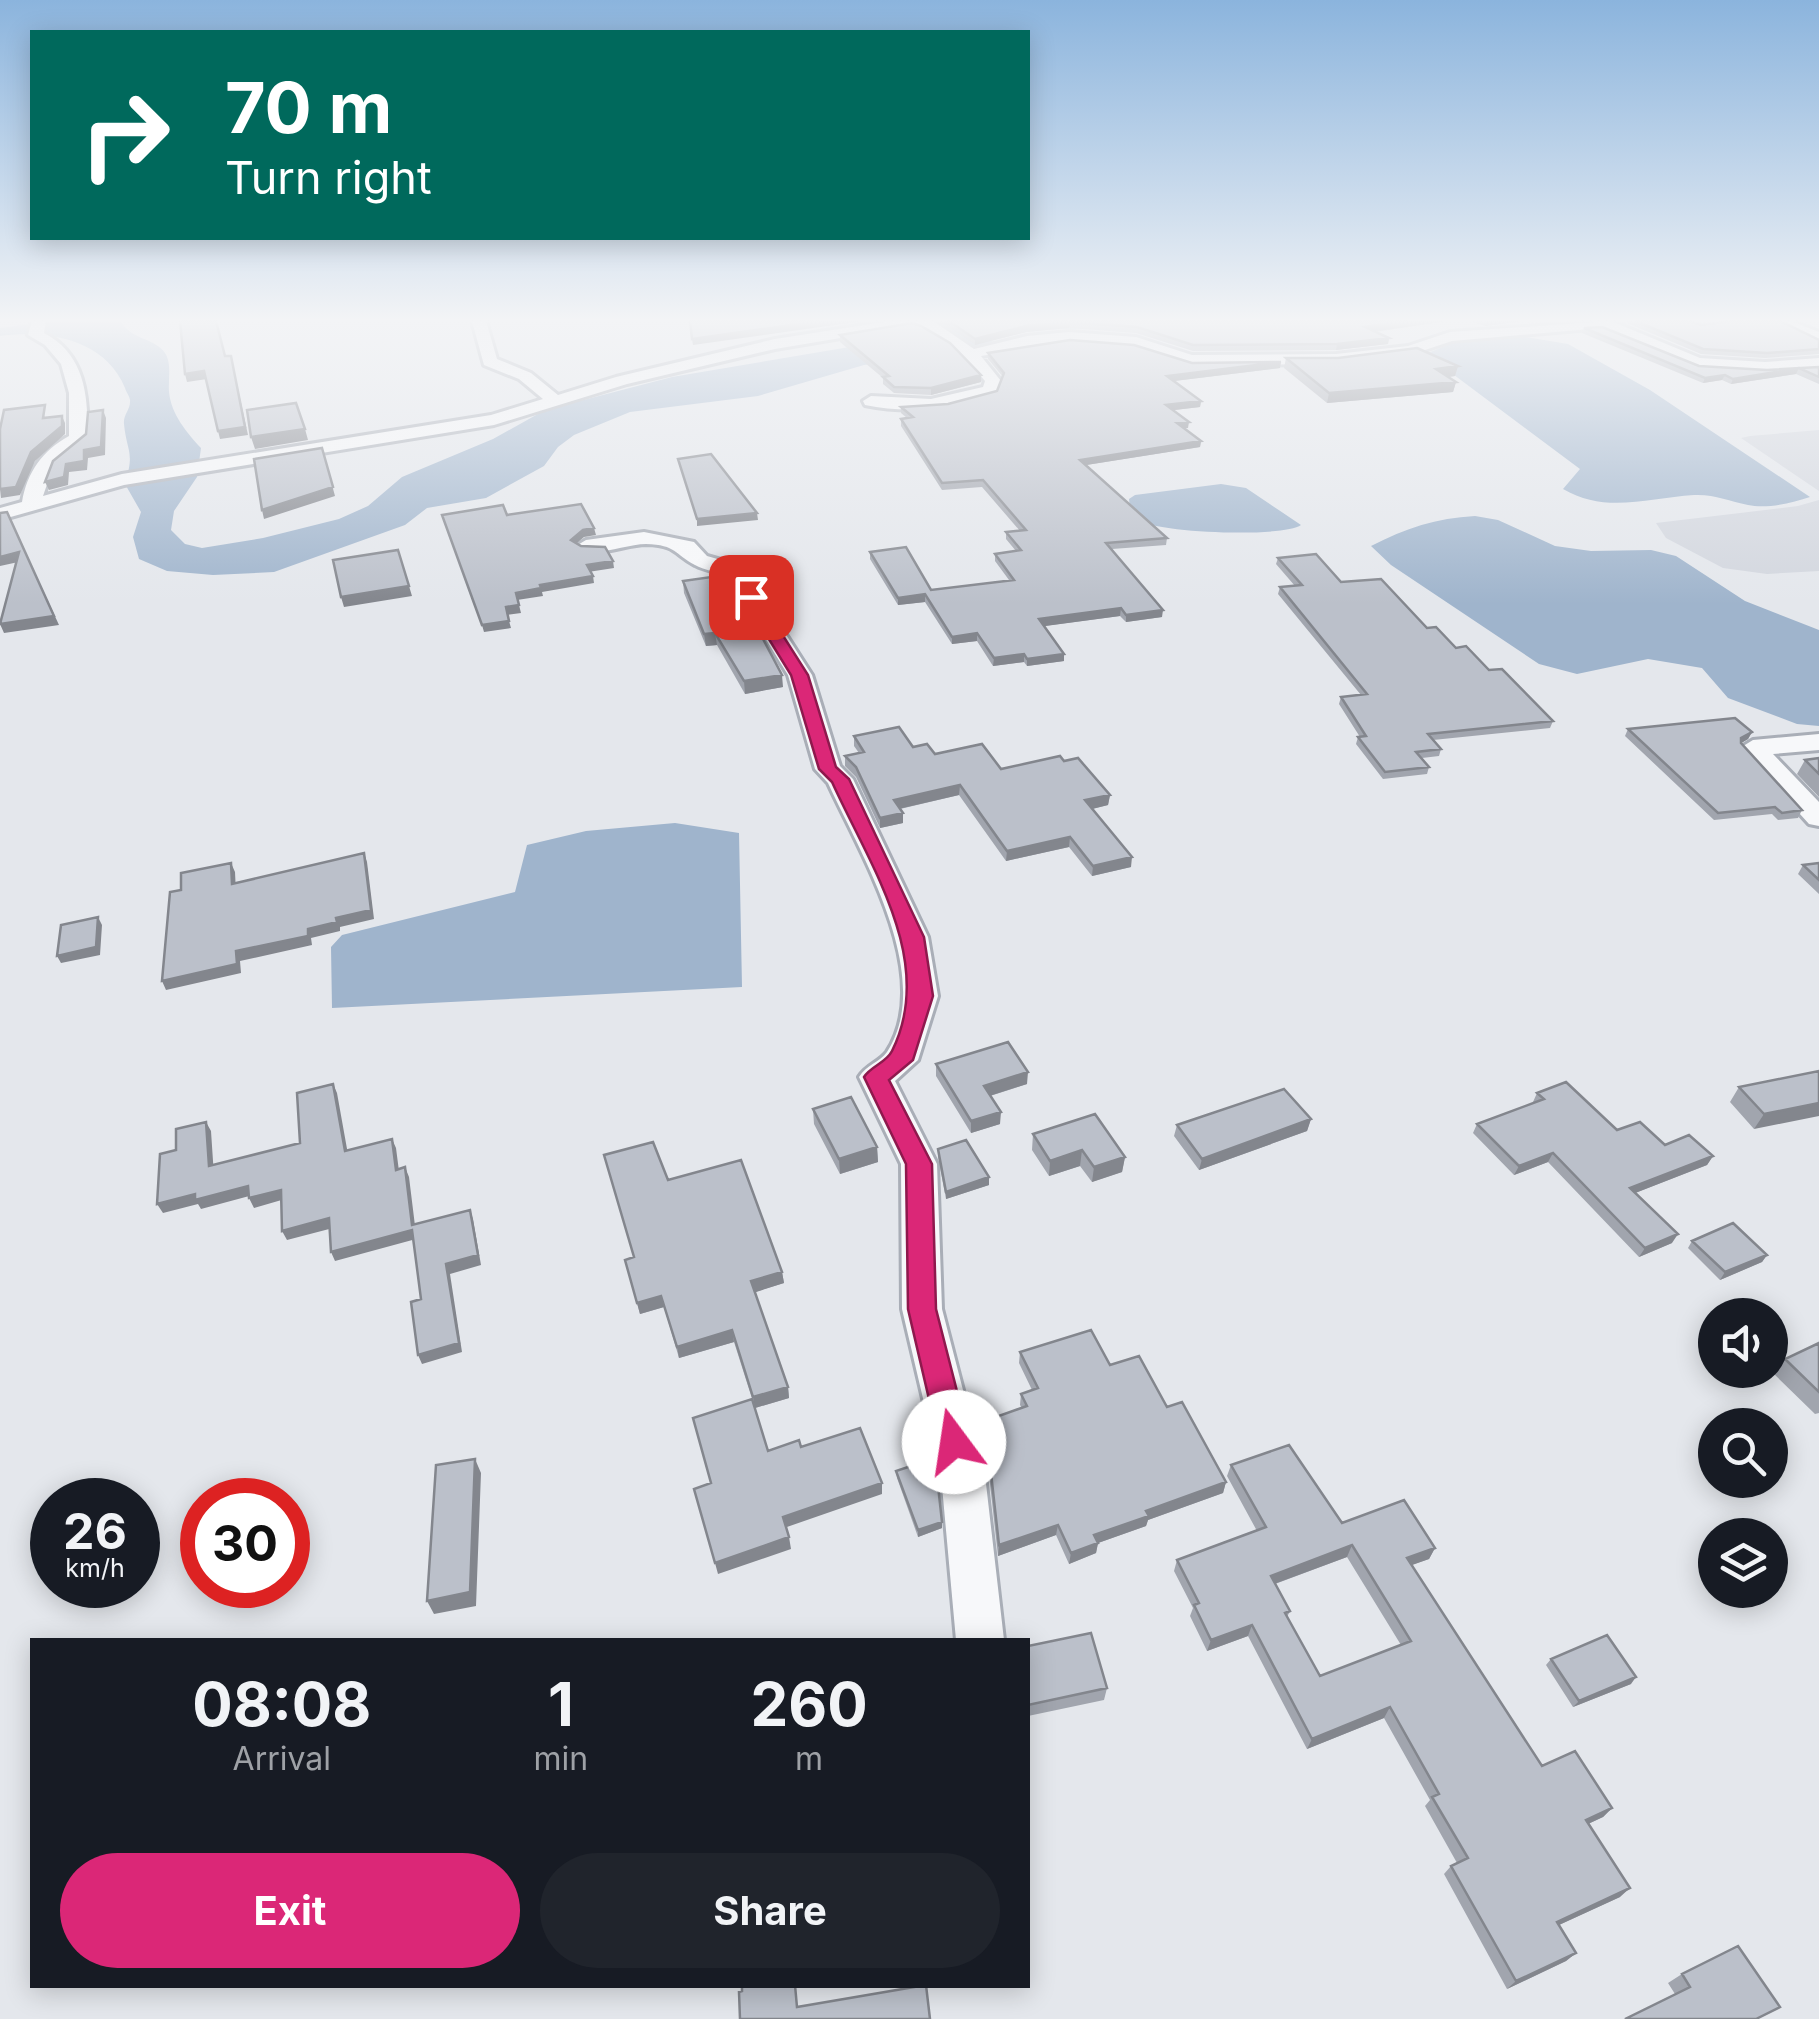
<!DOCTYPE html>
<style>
body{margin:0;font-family:Inter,sans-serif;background:#20242c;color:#f1f3f6;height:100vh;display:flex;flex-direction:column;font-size:38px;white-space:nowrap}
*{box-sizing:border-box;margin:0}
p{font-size:32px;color:#9ea1a6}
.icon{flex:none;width:55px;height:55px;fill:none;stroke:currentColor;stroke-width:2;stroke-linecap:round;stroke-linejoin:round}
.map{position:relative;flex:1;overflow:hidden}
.drawer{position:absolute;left:30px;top:1638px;width:1000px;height:350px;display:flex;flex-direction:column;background:#171b24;border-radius:0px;box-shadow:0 5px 25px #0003}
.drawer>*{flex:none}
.top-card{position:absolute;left:30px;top:30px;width:1000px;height:210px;border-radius:0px;box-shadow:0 5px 25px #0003;background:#00695c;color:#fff;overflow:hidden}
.tools{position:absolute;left:1698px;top:1298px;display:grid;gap:20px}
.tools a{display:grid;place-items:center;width:90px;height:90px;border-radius:50%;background:#171b24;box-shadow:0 5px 25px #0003;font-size:50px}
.speed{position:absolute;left:30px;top:1478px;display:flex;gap:20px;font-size:50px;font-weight:700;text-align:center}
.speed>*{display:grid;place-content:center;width:130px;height:130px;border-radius:50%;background:#171b24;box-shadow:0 5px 25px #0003;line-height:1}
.speed small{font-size:25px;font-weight:400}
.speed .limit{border:15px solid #d22;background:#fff;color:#111}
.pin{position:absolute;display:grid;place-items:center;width:85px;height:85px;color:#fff;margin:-42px;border-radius:20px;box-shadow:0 5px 15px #0006}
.me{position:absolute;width:110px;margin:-55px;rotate:346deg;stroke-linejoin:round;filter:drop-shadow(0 0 8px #0008)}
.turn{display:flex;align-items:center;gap:35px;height:210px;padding:0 30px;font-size:45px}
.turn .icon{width:130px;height:130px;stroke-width:2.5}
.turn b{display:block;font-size:70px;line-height:85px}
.eta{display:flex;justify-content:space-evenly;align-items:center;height:170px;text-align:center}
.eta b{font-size:60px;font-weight:700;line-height:70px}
.cta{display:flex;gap:20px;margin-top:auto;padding:20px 30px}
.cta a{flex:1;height:115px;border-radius:60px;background:#db2777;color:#fff;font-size:40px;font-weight:700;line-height:115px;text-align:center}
.cta a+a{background:#20242c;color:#f1f3f6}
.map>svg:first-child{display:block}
.built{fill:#d2d6de}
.water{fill:#9fb4cc}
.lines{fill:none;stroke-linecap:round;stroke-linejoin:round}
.minor-casing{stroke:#a9aeb7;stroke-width:6}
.minor{fill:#f7f8fa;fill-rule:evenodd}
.wall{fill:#a1a5ae;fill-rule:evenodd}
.shaded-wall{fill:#83868d}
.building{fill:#bbc0ca;stroke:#83868d;stroke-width:2.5;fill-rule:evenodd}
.route{fill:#db2777;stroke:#8e194d;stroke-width:2.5}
</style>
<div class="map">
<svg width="1819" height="2019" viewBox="0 0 1819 2019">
<rect width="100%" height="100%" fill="#e4e7ec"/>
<!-- built -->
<path class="built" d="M1819,430V491L1741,438L1750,436Z
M1819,500V571L1767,574L1723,568L1666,538L1656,523L1798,506Z"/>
<!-- water -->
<path class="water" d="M53,321H121C129,339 155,338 165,353C172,364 168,379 169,392C171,414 187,433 201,448L197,477L174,511L171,530L185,544L202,548L263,538L339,519L368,506L402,477L493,439L545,410L672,377L891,340L912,327L946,322L1154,326L1035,330L992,340V344L980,350L864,365L758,396L630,412L574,435L558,447L544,466L486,498L427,508L405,525L274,572L213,575L167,571L139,559L133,537L141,512L125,484C135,451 127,453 124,424C123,415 130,410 130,402C131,398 126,392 125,388C105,339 48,330 0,336V328Z
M1520,336L1568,344L1650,390L1810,497C1792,503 1767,509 1748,505C1729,501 1714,494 1694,495C1648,498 1605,514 1563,489L1580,469L1426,354L1454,342Z
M1221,484L1246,488L1301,525C1283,538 1156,533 1138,520C1130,514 1130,508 1129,499L1135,495Z
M1475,516L1498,520L1555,546L1591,551L1651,550L1676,556L1745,601L1819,630V726L1797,724L1728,698L1702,668L1648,659L1577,674L1539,664L1391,565L1371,546C1406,528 1436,518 1475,516Z
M675,823L739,833L742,987L332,1008L331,947L342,935L515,892L527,845L586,831Z"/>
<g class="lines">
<!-- minor casing -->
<g class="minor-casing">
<path id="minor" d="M32,321H46L44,333C85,354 89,397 87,439L53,467L43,496L122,474L491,415L543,399L519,379L484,365L472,321H486L497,359L531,373L558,395L616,377L775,339L890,321H933L974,349L1027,336L1069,332L1136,337L1192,355L1336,354L1408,346L1450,332L1611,321L1700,358L1765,362L1819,358V368L1765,372L1697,368L1601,328L1452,341L1410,355L1336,364L1191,365L1134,347L1069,342L981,356L1001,381L996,394C954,409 909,414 865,405L863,401L871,396L931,399L983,387L985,381C968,360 940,329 912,326L775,349L627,384L494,425L124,485L0,520V508L22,502C27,472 43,450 69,436V393L61,364L45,345L28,335Z
M1770,321H1791L1819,332V342Z
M644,532L694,542L707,556L742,566L812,675L840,766L853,779L928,937L938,996L918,1060L895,1081L937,1164L942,1309L985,1475L1004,1640H956L941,1475L902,1309L901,1164L859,1077C866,1065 880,1062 887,1052C936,976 861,855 828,783L815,769L788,675L726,575C716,572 704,570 695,565C674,554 677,545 646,544C625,544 592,560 576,546L586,540Z
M1819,734V750L1773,754L1819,802V826L1809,824L1740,748L1753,740Z"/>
</g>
<!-- minor -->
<use href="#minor" class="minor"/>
</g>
<!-- wall -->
<path class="wall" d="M940,321H1447L1375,332L1389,338L1388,344L1336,350L1193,351L1136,333L1069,328L1026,332L975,345Z
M1469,321H1522L1485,326Z
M1627,321H1690L1701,325L1819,340V354L1765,358L1701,354L1627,323Z
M1584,328L1699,366L1767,370L1819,367V384L1796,374L1731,384L1722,380L1703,383L1582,333Z
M840,335L981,382L931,395L894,393L883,384V378L840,342Z
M988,353L1280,368L1174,381L1201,401L1200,407L1174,410L1188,428H1184L1201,441L1200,447L1086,465L1167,538L1166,545L1112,549L1162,617L1126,622L1120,616L1044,626L1064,661L1027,666L1024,662L993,666L977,641L952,644L925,602L898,605L870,559V552L931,590L1009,580L995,561V554L1016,551L1006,539V532L1020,531L982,487L942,490L901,426V419L907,418L901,413V407L948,404L997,391L1003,377L988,359Z
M1286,358L1458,366L1455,376L1448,377L1456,382L1453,392L1327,403L1284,368Z
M1278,558L1341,582L1427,628L1489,670L1553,721L1550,728L1433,740L1441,749L1439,756L1422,758L1429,767L1427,774L1383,779L1356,744L1358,737H1360L1339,704L1341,697L1361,695L1278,594L1280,587L1295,586L1276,564Z
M683,581L716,589L783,687L745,694L717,645L706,646L684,593Z
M1628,729L1752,732L1748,739L1741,743L1802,810L1798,818L1778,820L1772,814L1714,820L1625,736Z
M854,736L913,747L935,754L1001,769L1064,761L1110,795L1108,805L1092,809L1131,867L1092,876L1069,847L1006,861L959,795L900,809L903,813V823L880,828L856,777L845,766V756L859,753L854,746Z
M1819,758V797L1797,774L1805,760Z
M1819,863V894L1798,874L1803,865Z
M936,1064L1027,1084L990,1096L1000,1124L971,1133L936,1076Z
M1819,1071L1754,1129L1730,1102L1739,1087Z
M1537,1093L1617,1130L1665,1145L1713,1156L1707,1165L1635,1193L1672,1243L1639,1257L1548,1162L1514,1175L1473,1133L1477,1124L1534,1103L1533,1102Z
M813,1109L877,1147L878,1162L840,1174L814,1124Z
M1311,1119L1307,1131L1199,1170L1174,1136L1177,1125Z
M1033,1134L1125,1157L1122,1172L1092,1182L1080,1166L1049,1176L1032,1150Z
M938,1149L989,1185L946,1199L938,1157Z
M668,1180L782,1272L784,1283L755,1292L788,1387L789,1398L755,1408L734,1342L679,1358L664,1307L640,1314L625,1260L634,1258Z
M1692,1241L1767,1255L1762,1262L1720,1280L1688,1248Z
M1819,1343V1413L1815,1414L1773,1373L1785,1359Z
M1020,1352L1110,1365L1167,1407L1226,1482L1223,1493L1148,1520L1146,1526L1098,1543L1096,1553L1069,1564L1056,1535L998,1556L989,1475L978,1433L979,1423L1022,1408L1020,1405L1021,1394L1032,1390L1019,1363Z
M1231,1465L1342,1523L1435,1548L1429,1559L1411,1565L1542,1766L1612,1808L1603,1817L1588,1824L1620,1897L1559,1925L1576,1953L1566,1961L1507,1989L1444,1874L1451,1866L1457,1863L1425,1806L1430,1800L1384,1718L1307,1749L1248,1636L1207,1651L1190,1616L1193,1608L1174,1571L1177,1560L1257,1531L1227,1476ZM1347,1557L1401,1645L1320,1676L1287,1617L1290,1611L1275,1584Z
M896,1471L942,1528L918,1537L897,1478Z
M1028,1646L1107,1688L1104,1700L1028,1716Z
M1551,1659L1631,1684L1573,1707L1546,1665Z
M1682,1974L1780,2007L1675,1994L1668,1983Z"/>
<!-- shaded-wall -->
<path class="shaded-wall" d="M820,321H863L693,345L692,339Z
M1408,321H1447L1364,333L1365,327Z
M1487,321H1522L1485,326Z
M1070,322L1069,328L1026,332L975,345V339L1026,326Z
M1389,338L1388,344L1336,350L1337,344Z
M231,356L248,435L220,439L218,431Z
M1281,362L1280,368L1166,382L1167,376Z
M1458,366L1455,376L1434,379L1436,369Z
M1799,368L1796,374L1731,384L1733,379Z
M204,371L207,379L187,382L185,374Z
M981,375V382L931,395V388Z
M1725,375L1722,380L1703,383L1705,378Z
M1456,382L1453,392L1327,403L1329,393Z
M1201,401L1200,407L1166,411V405Z
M103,410L106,418L105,455L88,458L87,470L69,472L68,485L49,490L45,482L84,450Z
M62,416L65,423V434L35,461L20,495L1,498L0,489Z
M1189,422L1188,428L1176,429L1177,423Z
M305,429L308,440L255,449L251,437Z
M1201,441L1200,447L1080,466V460Z
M322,448L335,496L264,519L262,510Z
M7,512L59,625L4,633L0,624L54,616Z
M757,513L758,520L697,526V519Z
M594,528L596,535L584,537L572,547L571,540L583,530Z
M19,552L23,561L0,566V557Z
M613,561L614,568L588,572L587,565Z
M593,576L594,583L542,592L543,596L517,600L516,593L540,585Z
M409,586L412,596L344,607L341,597Z
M925,594V602L898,605V598Z
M519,605L521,613L507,615L506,607Z
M1121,608L1120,616L1038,627L1039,619Z
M1163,610L1162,617L1126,622V615Z
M509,621L511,628L484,632L482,625Z
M715,633L717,645L706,646L704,634Z
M977,633V641L952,644V637Z
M1024,654V662L993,666L994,658Z
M1064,654V661L1027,666V659Z
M782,675L783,687L745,694L744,681Z
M1752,732L1748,739L1738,745L1741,738Z
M960,785L959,795L894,810V800Z
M1110,795L1108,805L1084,811L1085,800Z
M903,813V823L880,828V818Z
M1070,837L1069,847L1006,861L1007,851Z
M364,853L367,862L374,919L340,927V931L311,938L312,945L240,961L241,973L166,990L162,981L236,951L308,929L336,918Z
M1132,857L1131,867L1092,876L1093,866Z
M231,863L235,872L236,893L232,884Z
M98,917L102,925L100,955L61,963L57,956Z
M1028,1072L1027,1084L983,1098L984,1086Z
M333,1084L337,1093L349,1160L345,1151Z
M1819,1103V1116L1754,1129L1764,1114Z
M1001,1112L1000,1124L971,1133V1121Z
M1311,1119L1307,1131L1199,1170L1202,1159Z
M206,1122L211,1131L214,1176L209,1166Z
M392,1139L396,1148L400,1179L396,1170Z
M877,1147L878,1162L840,1174L839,1159Z
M1082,1150L1080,1166L1049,1176L1050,1161Z
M1553,1153L1548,1162L1514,1175L1519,1166Z
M1713,1156L1707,1165L1625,1197L1630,1188Z
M1125,1157L1122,1172L1092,1182L1094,1167Z
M405,1167L409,1177L416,1234L412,1225Z
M989,1177V1185L946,1199V1192Z
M248,1186L253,1195L201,1209L198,1204L163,1213L157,1204L195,1194Z
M281,1190L285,1199L254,1208L249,1198Z
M470,1210L473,1219L481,1265L450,1274L462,1352L422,1364L418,1355L446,1264Z
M329,1218L333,1228L287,1240L282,1231Z
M412,1230L416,1239L335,1261L331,1252Z
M1678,1234L1672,1243L1639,1257L1645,1248Z
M1767,1255L1762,1262L1720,1280L1725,1272Z
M782,1272L784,1283L753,1293L751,1281Z
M661,1296L664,1307L640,1314L637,1303Z
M732,1330L734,1342L679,1358L677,1347Z
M788,1387L789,1398L755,1408L753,1397Z
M475,1459L481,1473L476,1606L434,1614L427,1601Z
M1226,1482L1223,1493L1148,1520L1146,1526L1098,1543L1096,1553L1069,1564L1071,1553L1094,1535L1146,1511Z
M882,1483V1494L784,1528L783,1517Z
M942,1522V1528L918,1537V1530Z
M1058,1525L1056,1535L998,1556L999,1545Z
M789,1537L791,1549L718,1574L715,1563Z
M1352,1545L1347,1557L1266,1587L1271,1576Z
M1435,1548L1429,1559L1401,1569L1407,1558Z
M1252,1625L1248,1636L1207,1651L1211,1640Z
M1636,1677L1631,1684L1573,1707L1579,1701Z
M1390,1707L1384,1718L1307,1749L1312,1739Z
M1612,1808L1603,1817L1577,1829L1586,1820Z
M1630,1888L1620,1897L1548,1930L1557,1922Z
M1576,1953L1566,1961L1507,1989L1516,1981Z"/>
<!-- building -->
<path class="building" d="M180,321H216L225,356H231L245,427L218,431L204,371L185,374Z
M690,321H820L692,339Z
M949,321H1408L1365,327L1389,338L1337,344L1193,345L1137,327L1070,322L1026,326L975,339Z
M1635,321H1690L1701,325L1729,321H1780L1819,340V349L1767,353L1703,349Z
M912,323L921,326L950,343L981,375L931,388L894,387L883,377L889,376L840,335Z
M1602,327L1699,366L1767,370L1819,367V377L1799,368L1733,379L1725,375L1705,378L1584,328Z
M1070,340L1134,345L1192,363L1281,362L1167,376L1201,401L1166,405L1189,422L1177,423L1201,441L1080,460L1167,538L1106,543L1163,610L1126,615L1121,608L1039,619L1064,654L1027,659L1024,654L994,658L977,633L952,637L925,594L898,598L870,552L906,547L931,590L1014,580L995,554L1021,550L1006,532L1026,530L983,480L942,483L901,419L913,417L901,407L948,404L997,391L1004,373L988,353Z
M1417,348L1458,366L1436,369L1456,382L1329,393L1286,358H1338Z
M296,403L305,429L251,437L247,410Z
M45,405L43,418L62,416V426L31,452L16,487L0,489V429L4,410Z
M103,410L101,447L84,450V461L66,464L64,477L45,482L53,461L86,434L88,412Z
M322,448L333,487L262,510L254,459Z
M711,454L757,513L697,519L678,459Z
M581,504L594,528L583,530L571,540L581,546L605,547L613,561L587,565L593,576L540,585L541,588L516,593L519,605L506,607L509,621L482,625L442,515L503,505L507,515Z
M7,512L54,616L0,624L19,552L0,557V513Z
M398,550L409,586L341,597L333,560Z
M1316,554L1341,582L1381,579L1427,628L1436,627L1456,648L1466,646L1489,670L1502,669L1553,721L1428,734L1441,749L1416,752L1429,767L1385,772L1358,737L1366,736L1341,697L1367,694L1280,587L1302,585L1278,558Z
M711,577L716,589L735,586L782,675L744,681L715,633L704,634L683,581Z
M1735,718L1752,732L1741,738V743L1802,810L1782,813L1775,807L1718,813L1628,729Z
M899,727L913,747L927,744L935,754L982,744L1001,769L1060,756L1064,761L1078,758L1110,795L1085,800L1132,857L1093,866L1070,837L1007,851L960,785L894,800L903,813L880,818L856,767L845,756L864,752L854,736Z
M1819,758V774L1805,760Z
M364,853L371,910L336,918L337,922L308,929V936L236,951L237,964L162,981L170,892L181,890V873L231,863L232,884Z
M1819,863V880L1803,865Z
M98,917L96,947L57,956L61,925Z
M1008,1042L1028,1072L984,1086L1001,1112L971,1121L936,1064Z
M1819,1071V1103L1764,1114L1739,1087Z
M1566,1082L1617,1130L1640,1122L1665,1145L1689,1135L1713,1156L1630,1188L1678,1234L1645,1248L1553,1153L1519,1166L1477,1124L1544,1099L1537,1093Z
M333,1084L345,1151L392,1139L396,1170L405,1167L412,1225L470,1210L478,1255L446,1264L459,1343L418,1355L411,1302L421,1299L412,1230L331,1252L329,1218L282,1231L281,1190L249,1198L248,1186L195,1200V1194L157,1204L160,1154L176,1150V1129L206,1122L209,1166L300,1143L297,1093Z
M1284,1089L1311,1119L1202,1159L1177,1125Z
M851,1097L877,1147L839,1159L813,1109Z
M1095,1114L1125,1157L1094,1167L1082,1150L1050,1161L1033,1134Z
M966,1140L989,1177L946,1192L938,1149Z
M653,1142L668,1180L741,1160L782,1272L751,1281L788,1387L753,1397L732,1330L677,1347L661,1296L637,1303L625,1260L634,1257L604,1155Z
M1733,1223L1767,1255L1725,1272L1692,1241Z
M1091,1330L1110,1365L1139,1356L1167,1407L1182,1402L1226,1482L1146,1511L1149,1516L1094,1535L1098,1543L1071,1553L1058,1525L999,1545L990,1464L979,1423L1027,1406L1021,1394L1038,1388L1020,1352Z
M1819,1343V1392L1785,1359Z
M752,1399L768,1451L799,1440L801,1447L860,1428L882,1483L783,1517L789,1537L715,1563L694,1489L711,1483L693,1418Z
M1289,1445L1342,1523L1404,1500L1435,1548L1407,1558L1542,1766L1575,1751L1612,1808L1586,1820L1630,1888L1557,1922L1576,1953L1516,1981L1451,1866L1468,1858L1432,1797L1439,1794L1390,1707L1312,1739L1252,1625L1211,1640L1194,1605L1199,1603L1177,1560L1266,1527L1231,1465ZM1352,1545L1411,1641L1320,1676L1285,1613L1290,1611L1271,1576Z
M935,1458L942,1522L918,1530L896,1471Z
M475,1459L470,1592L427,1601L436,1465Z
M1091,1633L1107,1688L1028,1705V1646Z
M1607,1635L1636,1677L1579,1701L1551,1659Z
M1738,1946L1780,2007L1756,2019H1625L1690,1987L1682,1974Z
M742,1985H795L797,2007L926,1985L930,2019H740L739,1992L742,1991Z"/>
<!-- sky -->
<linearGradient id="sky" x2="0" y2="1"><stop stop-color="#8bb4dd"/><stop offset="0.53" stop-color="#f3f4f6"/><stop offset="1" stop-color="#f3f4f6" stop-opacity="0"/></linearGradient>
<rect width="1819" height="604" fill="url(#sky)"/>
<!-- route -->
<path class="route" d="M745,593H756L808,675L836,767L849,779L924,937L933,996L913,1060L889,1080L932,1164L936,1309L970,1442L965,1452L954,1456L944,1452L939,1442L908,1309L906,1164L864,1077C871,1066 886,1063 892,1051C937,961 869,864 832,782L819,769L791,675L743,597Z"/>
</svg>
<div class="tools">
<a><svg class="icon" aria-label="sound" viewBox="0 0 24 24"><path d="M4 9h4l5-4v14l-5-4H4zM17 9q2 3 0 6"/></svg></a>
<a><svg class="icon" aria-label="search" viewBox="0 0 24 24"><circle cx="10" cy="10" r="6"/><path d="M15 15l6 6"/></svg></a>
<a><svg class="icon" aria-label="layers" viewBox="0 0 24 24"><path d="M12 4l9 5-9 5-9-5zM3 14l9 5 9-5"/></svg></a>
</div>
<div class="speed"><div>26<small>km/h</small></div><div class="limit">30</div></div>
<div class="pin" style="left:751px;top:597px;background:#d93025"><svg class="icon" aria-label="arrive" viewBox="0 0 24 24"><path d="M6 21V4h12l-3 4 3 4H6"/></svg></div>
<svg class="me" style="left:954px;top:1442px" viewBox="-20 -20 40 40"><circle r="19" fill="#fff"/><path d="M0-13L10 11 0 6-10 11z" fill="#db2777"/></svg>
<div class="top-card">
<div class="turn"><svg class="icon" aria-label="right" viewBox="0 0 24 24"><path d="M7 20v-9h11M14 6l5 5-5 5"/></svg><div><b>70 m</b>Turn right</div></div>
</div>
<section class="drawer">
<div class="eta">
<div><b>08:08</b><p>Arrival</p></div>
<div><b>1</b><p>min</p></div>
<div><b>260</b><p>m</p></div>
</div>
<div class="cta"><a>Exit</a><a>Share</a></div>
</section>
</div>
